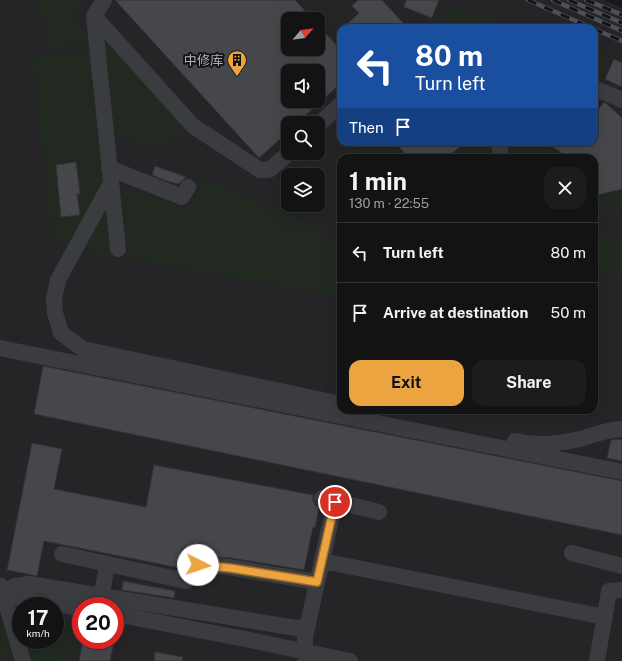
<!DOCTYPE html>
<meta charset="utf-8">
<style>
body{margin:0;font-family:"Public Sans","Noto Sans SC",sans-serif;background:#1c1c1d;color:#f1f3f6;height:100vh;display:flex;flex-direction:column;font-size:15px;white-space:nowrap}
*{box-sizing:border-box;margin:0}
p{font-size:13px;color:#9d9ea0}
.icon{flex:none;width:22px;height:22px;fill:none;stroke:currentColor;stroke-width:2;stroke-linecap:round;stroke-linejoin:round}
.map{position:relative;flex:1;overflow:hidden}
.details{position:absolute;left:337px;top:154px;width:261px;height:260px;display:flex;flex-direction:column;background:#131314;border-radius:12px;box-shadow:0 4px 16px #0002,0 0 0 1px #323234}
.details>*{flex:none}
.banner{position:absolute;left:337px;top:24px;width:261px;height:122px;border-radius:12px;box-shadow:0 4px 16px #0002,0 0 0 1px #323234;background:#1a4fa0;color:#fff;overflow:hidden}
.needle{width:26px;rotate:61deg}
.buttons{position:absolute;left:281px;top:12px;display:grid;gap:8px}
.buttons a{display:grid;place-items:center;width:44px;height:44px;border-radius:8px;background:#131314;box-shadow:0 4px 16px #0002,0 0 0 1px #323234;font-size:20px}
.speed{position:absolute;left:12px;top:597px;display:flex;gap:8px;font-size:20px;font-weight:700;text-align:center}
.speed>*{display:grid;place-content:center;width:52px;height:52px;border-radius:50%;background:#131314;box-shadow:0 4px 16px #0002,0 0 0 1px #323234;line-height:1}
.speed small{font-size:10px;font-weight:400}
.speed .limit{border:6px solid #d22;background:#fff;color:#111}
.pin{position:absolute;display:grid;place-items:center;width:34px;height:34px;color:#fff;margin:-17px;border:2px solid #fff;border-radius:50%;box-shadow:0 1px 4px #0007}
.me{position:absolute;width:44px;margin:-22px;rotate:94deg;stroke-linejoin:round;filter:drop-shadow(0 0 3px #0008)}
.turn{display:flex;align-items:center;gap:14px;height:84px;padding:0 12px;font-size:18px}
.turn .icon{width:52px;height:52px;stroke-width:2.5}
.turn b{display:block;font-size:28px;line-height:34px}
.then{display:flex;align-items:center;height:38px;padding:0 12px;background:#0003;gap:8px;font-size:15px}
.round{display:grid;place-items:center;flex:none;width:42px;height:42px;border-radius:12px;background:#1c1c1d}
.head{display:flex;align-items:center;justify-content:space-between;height:68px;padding:0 12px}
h1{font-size:24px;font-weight:700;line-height:30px}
.cta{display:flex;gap:8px;margin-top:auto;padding:8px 12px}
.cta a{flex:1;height:46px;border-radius:12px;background:#eca440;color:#111;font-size:16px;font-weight:700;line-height:46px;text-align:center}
.cta a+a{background:#1c1c1d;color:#f1f3f6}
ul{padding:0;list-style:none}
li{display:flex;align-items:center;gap:12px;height:60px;padding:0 12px;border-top:1px solid #323234}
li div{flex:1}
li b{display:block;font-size:15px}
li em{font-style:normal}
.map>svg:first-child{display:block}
.built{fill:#252528;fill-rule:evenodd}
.green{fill:#212921}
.building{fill:#46474b;stroke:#333337;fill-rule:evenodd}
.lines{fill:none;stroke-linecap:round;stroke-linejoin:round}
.minor{stroke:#3a3c40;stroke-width:16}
.rail-casing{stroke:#4d5055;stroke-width:4.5}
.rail{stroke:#141416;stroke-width:3;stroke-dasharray:9;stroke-linecap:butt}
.route-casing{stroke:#996b2a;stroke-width:10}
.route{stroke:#eca440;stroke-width:7}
.labels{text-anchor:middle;stroke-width:4;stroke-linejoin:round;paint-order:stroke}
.poi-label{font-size:13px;fill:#acb2ba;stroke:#141416;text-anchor:end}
</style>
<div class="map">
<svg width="622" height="661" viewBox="0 0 622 661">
<rect width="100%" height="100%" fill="#19191b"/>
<!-- built -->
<path class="built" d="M0,0H604L622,8V661H0ZM288,19H318V49H288ZM341,28H594V142H341ZM288,71H318V101H288ZM288,123H318V153H288ZM341,158H594V410H341ZM288,175H318V205H288ZM21,606H55V640H21ZM81,606H115V640H81Z"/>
<!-- green -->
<path class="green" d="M32,0H84L69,12L84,34L92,28L91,41L48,49L46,22Z
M445,6L450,7L522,28H437Z
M110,38L190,128L160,150L115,135L103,46Z
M92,49L114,259L52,243L32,57Z
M594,52L609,58L598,83L594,82Z
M203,178L293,216L341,244V299L303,290L129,259L119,186L190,208Z
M622,191V212L595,211L594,198Z
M594,233L622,239V279L594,265Z
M55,618L81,631L76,661H31L25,640H55Z
M0,624L10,638L16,661H0Z"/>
<!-- building -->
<path class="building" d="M115,0H295L313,19H288V49H318V25L341,50V83L297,123H288V132L259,158ZM288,71H318V101H288Z
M358,0H382L408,28H343L359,13L352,6Z
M406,0H439L432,18L404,7Z
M614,59L622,63V87L605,79Z
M604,102L607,104L622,118V189L594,196V158H568L558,150L542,142H594V115Z
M395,142H465L447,158H409Z
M76,162L80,194H77L80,215L61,217L56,165Z
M155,166L186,177L185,178L178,184L164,180L152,175Z
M43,366L622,481V535L34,414Z
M622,439V461L607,458L611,440Z
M32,443L62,449L54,489L146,507L154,465L313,495V501L315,505L319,507L315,528L313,527L304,570L231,558L216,557L184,550L180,568L44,541L37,576L7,570Z
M123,581L175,591L174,598L122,590Z
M83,640H104L114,642L110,661H79Z
M155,652L183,657L182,661H154Z"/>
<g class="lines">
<!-- minor -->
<path class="minor" d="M104,0L94,16L118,249
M94,16L193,126L260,170H269L289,153
M594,88L622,100
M318,125L341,104
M499,142L501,158
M109,168L182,197L188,187
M111,183L58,280L54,299L55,313L61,333L83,349L341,404
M0,348L622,472
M515,441C536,446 559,444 580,439C594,435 608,429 622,429
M322,498L379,512
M572,553L622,566
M62,554L186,581L198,565L229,567L317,582
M322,561L605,617
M1,586L23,661
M0,594L37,602L81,608
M3,594L15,586L29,584L296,628L308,626
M100,606L107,564
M115,614L255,641L350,661
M305,661V637L335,502
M597,661L609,591L622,590"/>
<!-- rail casing -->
<g class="rail-casing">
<path id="rail" d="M528,0L592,28
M553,0L622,31
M569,0L622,23
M586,0L622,15
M594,29L622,41"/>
</g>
<!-- rail -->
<use href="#rail" class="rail"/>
</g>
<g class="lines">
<!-- route casing -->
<g class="route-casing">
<path id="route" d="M198,565L230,568L317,582L335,502"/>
</g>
<!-- route -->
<use href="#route" class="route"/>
</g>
<!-- icons -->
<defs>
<g id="building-pin" transform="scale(1)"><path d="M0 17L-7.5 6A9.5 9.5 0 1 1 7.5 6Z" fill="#eca440" stroke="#141416"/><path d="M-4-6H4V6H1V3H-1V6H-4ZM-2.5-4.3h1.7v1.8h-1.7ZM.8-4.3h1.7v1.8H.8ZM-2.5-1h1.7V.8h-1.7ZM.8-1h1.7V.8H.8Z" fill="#111"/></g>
</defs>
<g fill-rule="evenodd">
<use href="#building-pin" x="237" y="60"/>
</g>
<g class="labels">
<!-- poi labels -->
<g class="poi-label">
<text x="223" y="65">中修库</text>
</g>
</g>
</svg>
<div class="buttons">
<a><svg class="needle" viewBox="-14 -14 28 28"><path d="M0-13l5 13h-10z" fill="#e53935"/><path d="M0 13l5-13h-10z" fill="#9d9ea0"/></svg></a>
<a><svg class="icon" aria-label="sound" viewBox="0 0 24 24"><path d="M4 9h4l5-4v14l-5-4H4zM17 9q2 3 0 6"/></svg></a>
<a><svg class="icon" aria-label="search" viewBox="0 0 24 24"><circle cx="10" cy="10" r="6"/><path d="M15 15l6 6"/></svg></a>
<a><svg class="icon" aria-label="layers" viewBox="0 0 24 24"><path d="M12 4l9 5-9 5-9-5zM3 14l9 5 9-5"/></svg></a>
</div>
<div class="speed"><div>17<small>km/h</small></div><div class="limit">20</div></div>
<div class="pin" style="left:335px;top:502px;background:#d93025"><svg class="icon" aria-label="arrive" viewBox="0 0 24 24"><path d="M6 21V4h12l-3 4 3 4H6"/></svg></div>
<svg class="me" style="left:198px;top:565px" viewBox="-20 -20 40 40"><circle r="19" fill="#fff"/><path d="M0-13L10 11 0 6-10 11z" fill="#eca440"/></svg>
<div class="banner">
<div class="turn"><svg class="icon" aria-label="left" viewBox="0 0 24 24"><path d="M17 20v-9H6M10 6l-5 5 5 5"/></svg><div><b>80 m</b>Turn left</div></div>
<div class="then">Then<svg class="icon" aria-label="arrive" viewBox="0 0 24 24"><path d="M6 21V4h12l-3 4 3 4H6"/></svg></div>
</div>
<section class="details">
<div class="head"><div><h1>1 min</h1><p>130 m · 22:55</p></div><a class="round"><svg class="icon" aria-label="close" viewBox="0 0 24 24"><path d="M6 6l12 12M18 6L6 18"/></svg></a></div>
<ul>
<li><svg class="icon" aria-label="left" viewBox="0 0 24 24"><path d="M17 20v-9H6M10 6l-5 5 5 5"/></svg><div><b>Turn left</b></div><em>80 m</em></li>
<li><svg class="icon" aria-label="arrive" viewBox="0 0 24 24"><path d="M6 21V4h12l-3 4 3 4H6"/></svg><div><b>Arrive at destination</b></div><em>50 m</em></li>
</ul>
<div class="cta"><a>Exit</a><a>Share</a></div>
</section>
</div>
